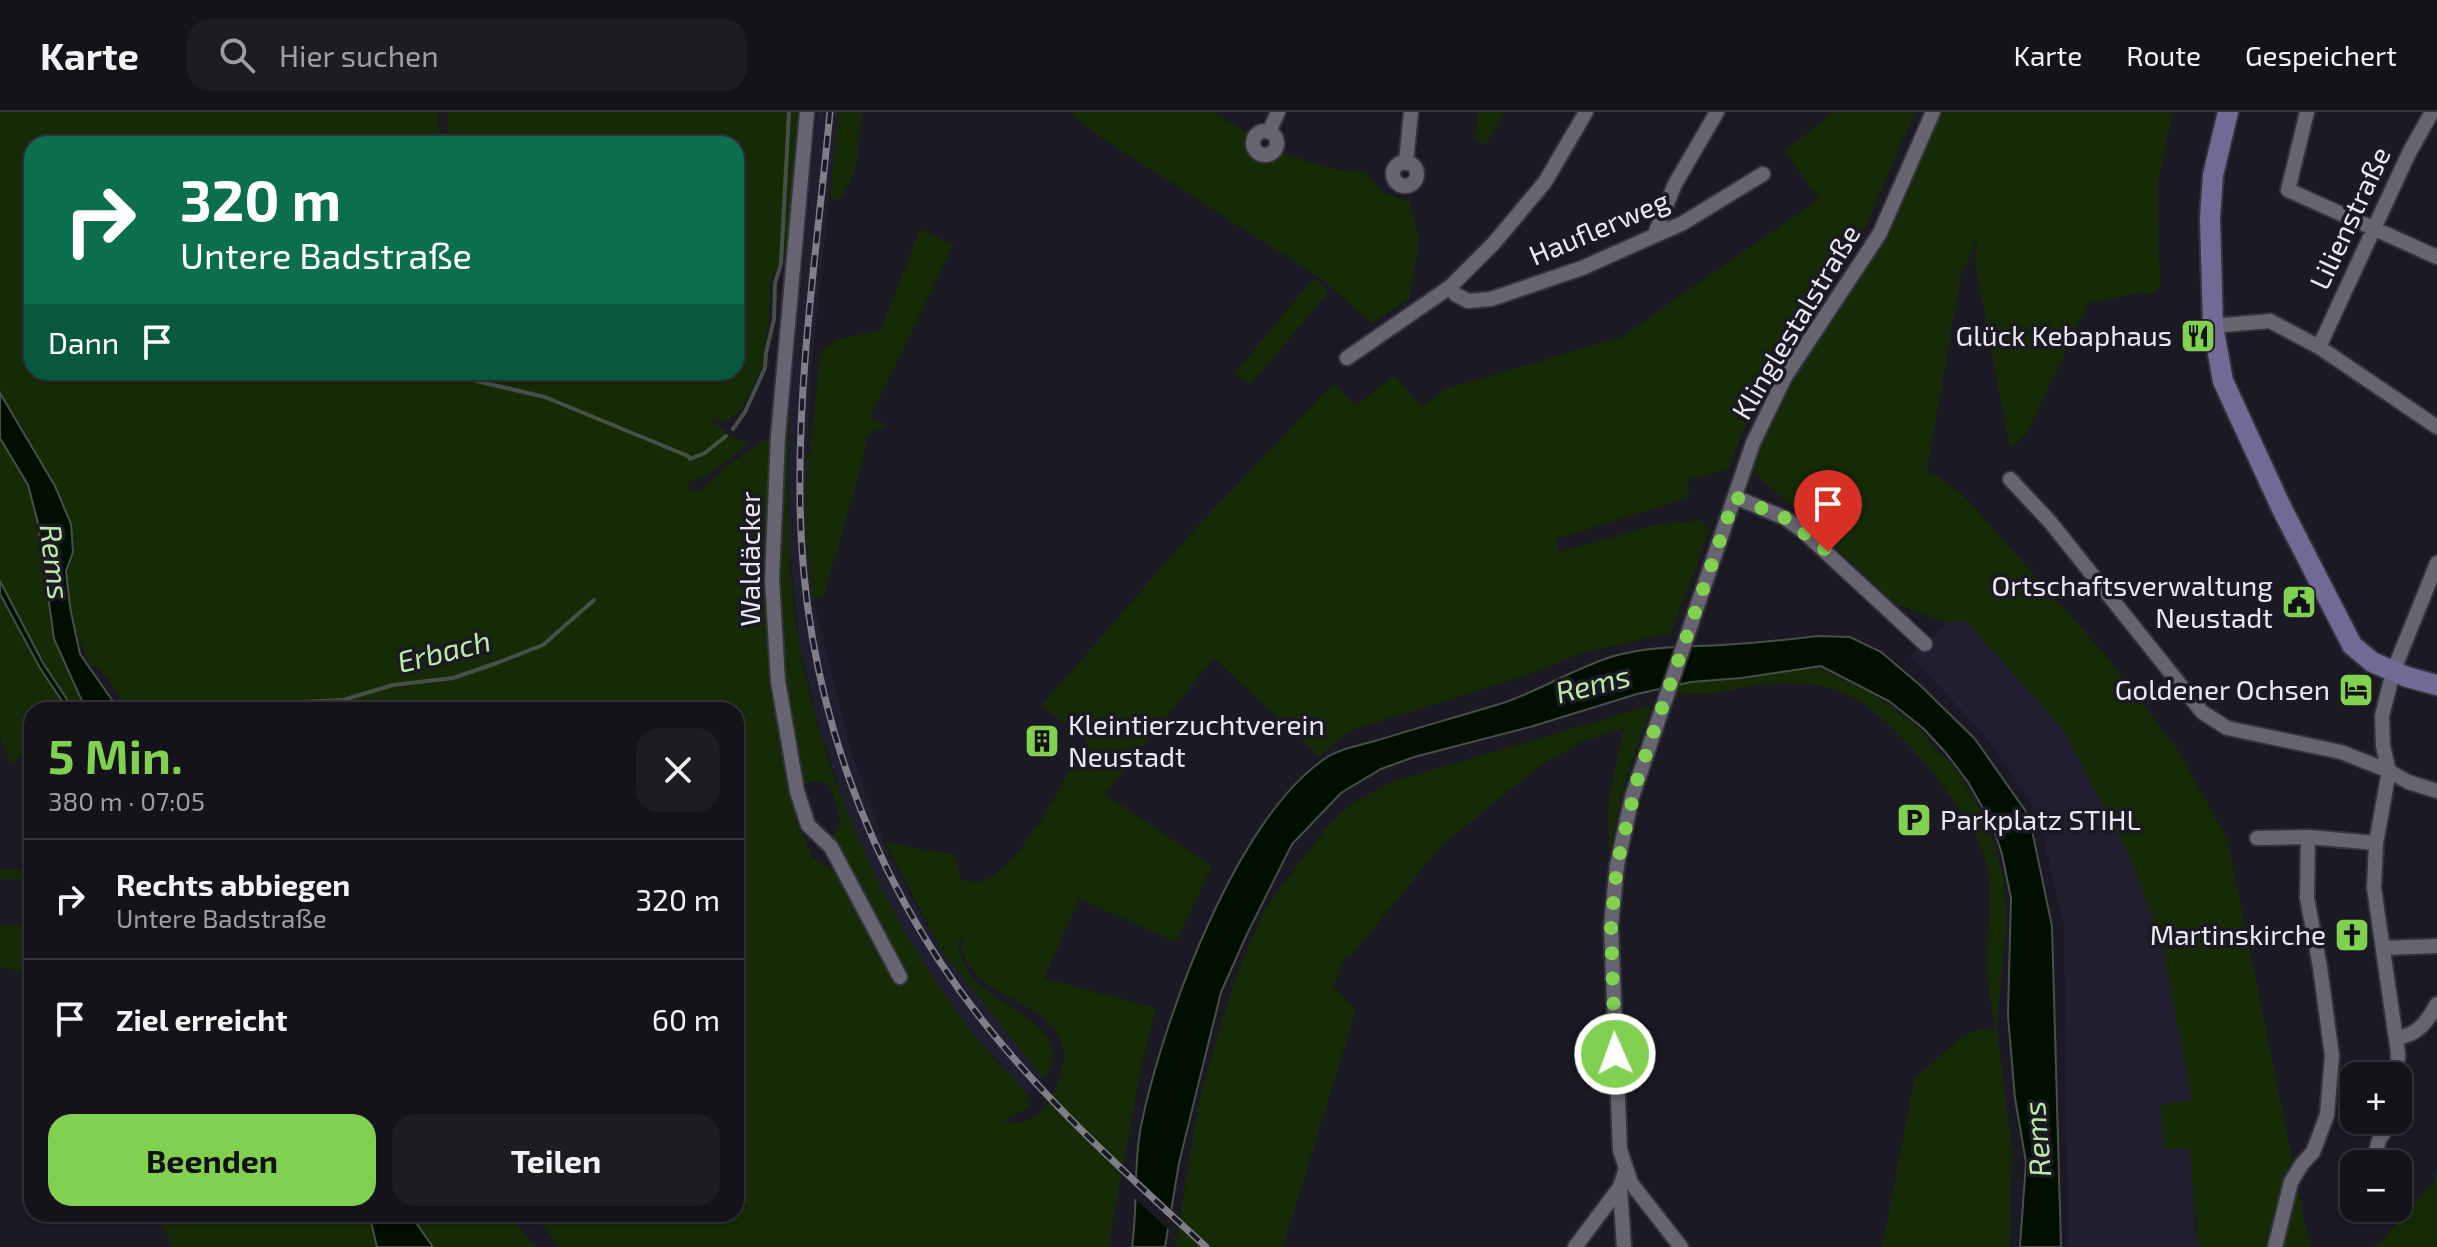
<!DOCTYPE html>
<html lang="de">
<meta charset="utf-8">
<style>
body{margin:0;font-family:"Exo 2",sans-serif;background:#1d1c23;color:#f1f3f6;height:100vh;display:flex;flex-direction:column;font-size:30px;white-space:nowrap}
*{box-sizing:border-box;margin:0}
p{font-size:26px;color:#9d9ea2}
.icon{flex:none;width:44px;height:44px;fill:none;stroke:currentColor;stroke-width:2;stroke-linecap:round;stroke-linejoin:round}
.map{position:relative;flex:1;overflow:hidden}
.side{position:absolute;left:24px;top:590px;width:720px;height:520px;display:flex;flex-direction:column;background:#14131a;border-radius:24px;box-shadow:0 2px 6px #0004,0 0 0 2px #333239}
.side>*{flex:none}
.guide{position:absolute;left:24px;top:24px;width:720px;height:244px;border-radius:24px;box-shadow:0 2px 6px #0004,0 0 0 2px #333239;background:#0b6e4f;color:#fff;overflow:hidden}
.buttons{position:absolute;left:2340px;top:950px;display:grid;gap:16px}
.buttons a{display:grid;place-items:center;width:72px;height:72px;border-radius:16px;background:#14131a;box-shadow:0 2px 6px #0004,0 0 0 2px #333239;font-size:40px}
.pin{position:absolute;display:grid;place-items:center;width:68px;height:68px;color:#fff;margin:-82px -34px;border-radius:50% 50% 50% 0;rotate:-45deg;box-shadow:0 0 8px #0007}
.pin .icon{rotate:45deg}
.me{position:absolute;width:88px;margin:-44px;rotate:358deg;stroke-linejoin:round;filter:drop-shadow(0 0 6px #0008)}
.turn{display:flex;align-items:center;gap:28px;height:168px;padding:0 24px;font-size:36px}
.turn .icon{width:104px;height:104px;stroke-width:2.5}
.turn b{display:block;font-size:56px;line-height:68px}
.then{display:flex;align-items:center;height:76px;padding:0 24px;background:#0003;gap:16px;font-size:30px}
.round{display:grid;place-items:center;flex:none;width:84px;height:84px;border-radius:24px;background:#1d1c23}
.head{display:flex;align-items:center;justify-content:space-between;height:136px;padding:0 24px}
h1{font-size:48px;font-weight:700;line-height:60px;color:#81d050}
.action{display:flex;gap:16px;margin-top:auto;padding:16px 24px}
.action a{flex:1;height:92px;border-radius:24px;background:#81d050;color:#111;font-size:32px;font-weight:700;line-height:92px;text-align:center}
.action a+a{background:#1d1c23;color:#f1f3f6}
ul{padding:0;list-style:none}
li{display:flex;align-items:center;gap:24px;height:120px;padding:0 24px;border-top:2px solid #333239}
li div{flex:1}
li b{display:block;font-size:30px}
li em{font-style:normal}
header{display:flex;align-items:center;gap:48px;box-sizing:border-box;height:112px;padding:0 40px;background:#14131a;border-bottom:2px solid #333239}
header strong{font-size:38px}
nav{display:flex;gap:44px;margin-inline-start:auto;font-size:28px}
.search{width:560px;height:72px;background:#1d1c23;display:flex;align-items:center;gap:20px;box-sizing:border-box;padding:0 28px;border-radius:24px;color:#9d9ea2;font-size:30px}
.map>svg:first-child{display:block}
.built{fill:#211f2f}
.green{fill:#152b06}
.water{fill:#010f00;stroke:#475048;stroke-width:2}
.pier{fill:#1b1923}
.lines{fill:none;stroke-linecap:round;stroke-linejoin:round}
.stream{stroke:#475048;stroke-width:4}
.street-casing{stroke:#34333a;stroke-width:18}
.secondary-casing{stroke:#34333a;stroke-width:24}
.street{stroke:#666470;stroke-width:14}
.secondary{stroke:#736996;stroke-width:20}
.rail-casing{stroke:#7f7e87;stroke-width:7}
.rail{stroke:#1b1923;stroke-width:4;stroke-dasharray:12;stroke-linecap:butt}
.route{stroke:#81d050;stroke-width:14;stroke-dasharray:0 25.2}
.labels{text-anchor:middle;stroke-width:7;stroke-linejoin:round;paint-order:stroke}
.street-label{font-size:28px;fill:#eae9f0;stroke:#1b1923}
.poi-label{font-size:28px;fill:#eae9f0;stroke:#1b1923;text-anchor:end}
.water-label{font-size:30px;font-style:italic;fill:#bbeba3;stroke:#1b1923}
</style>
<header>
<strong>Karte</strong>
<div class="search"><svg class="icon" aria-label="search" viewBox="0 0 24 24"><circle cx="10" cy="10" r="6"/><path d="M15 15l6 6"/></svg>Hier suchen</div>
<nav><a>Karte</a><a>Route</a><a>Gespeichert</a></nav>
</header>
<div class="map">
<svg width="2437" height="1135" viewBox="0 0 2437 1135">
<rect width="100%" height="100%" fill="#1b1923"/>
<!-- built -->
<path class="built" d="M817,0H838L811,259L807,341L806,424L813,486L849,633L884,731L911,786L942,839L1043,966L1028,983L966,913L934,868L906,823L869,755L849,706L820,618L800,535L789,431L790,300Z
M1964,507L2063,617L2130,745L2162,831L2192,988L2165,1037L2190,1035L2196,1124L2201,1135H2068L2064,814L2038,701L1982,619L1910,545L1947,511Z"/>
<!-- green -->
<path class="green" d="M0,0H438L440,32H32V260H736V32H448L447,0H800L790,134L770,169L769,206L761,257L742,297L727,309L709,307L737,328L750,330L708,363L687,371L689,376L700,380L725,355L766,327H773L763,467L796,709L812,745L865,778L833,724C835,720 839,717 840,713C843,707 831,674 826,671C817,666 810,673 801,671L783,568L776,468L782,303L790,300C788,378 786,458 800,536C826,672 882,799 964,910C983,936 1007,959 1028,983L1029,995L1003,1009C1019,1013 1030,1010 1042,998C1052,988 1058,973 1062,960C1078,892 987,894 965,846C962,841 963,833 962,828L957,830C961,845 965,857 975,869C994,890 1063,914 1052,950C1051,956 1046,962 1043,966L942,839L885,730L955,743L960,767C967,768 977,771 984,768C1023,753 1065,665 1087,628L1041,594L1195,417L1334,271L1355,294L1394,264L1423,295L1445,277L1621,225L1819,87L1785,39L1834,0H1915L1862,123L1824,181L1767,260L1728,357L1688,368L1689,385L1557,427V441L1650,414L1701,408L1709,419L1671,521L1582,541L1536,560L1350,619L1319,644L1214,546L1105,682L1212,754L1176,830L1079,787L1044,866L1156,896L1140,961L1108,1135H558L535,1102H736V598H129L101,557L91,553C73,518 59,479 73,440L26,321L0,281Z
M838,0H862C859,30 859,64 839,88L830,89Z
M1069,0H1212L1249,21L1246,32C1253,49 1268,57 1280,40L1333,57L1365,60L1383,81L1409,89L1419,130L1409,187L1372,211L1323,168L1102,26Z
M1478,0H1504L1485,34L1475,28Z
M1941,0H2173L2157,73L2160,175L2151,182L2138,181L2089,191L2027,321L2010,337L1975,149L1980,122L1961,163L1927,357L1964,384L2114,553L2177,637L2227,726L2310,1135H2201L2197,1124L2190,1036L2165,1037L2160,993L2192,988L2162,831L2130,745L2063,617L1965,508L1947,511L1896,492L1749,355L1793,267L1888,125Z
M920,117L954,133L870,305L887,313L866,324L864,345L823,486H813L806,424L807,341L810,339L821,238L839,227L881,218Z
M1314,166L1328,180L1251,272L1234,262Z
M0,326L28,373L38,411L54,527L86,598H74L43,551L0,469Z
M0,482L40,556L68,598H32V638L10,652L0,625Z
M1820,557L1869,580L1914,612L1960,663L1987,710L2003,763L2006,810L1997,916L2012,1040L2009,1135H1882L1915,966L1963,924L1979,918L1995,916C1992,894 1987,871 1987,849C1987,815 1995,779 1985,746C1971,700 1904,622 1866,593C1854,584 1830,575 1815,573C1799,571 1782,570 1766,572C1736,575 1706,588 1676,580L1680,568L1751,560Z
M1652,593L1626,667L1610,736H1608L1609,687L1624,616L1580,631L1541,653L1442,733L1350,845L1347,843L1333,874L1356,898L1283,1135H1175L1200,984L1235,867L1265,796L1328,714L1354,690L1391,670Z
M32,757V854L28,865L13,857L0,855V813H25L23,767H0V758Z
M2437,1059V1135H2372L2381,1130L2434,1070Z
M159,1102H369L377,1135H172Z
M415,1102H510L535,1135H433L416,1111Z"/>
<!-- water -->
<path class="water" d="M0,281L55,374L71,412L73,440L66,459L70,495L80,542L119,598H86L54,527L38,411L28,373L0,326Z
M0,469L43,551L74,598H68L40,556L0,482Z
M1818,524L1850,525L1881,540L1921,574L1975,627L2029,704L2052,814L2061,1135H2020L2026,1050L2015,986L2008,904L2011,786L2002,742L1992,712L1968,670L1946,641L1924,617L1889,589L1821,554L1741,566L1691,570L1637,582L1530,615L1414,645L1381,657L1341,681L1292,732L1247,822L1221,880L1179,1051L1165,1135H1132C1138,1095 1133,1054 1141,1014C1162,911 1237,701 1329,644C1342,636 1361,633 1375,629C1417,616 1460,604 1503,591C1541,578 1575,556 1614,544C1650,534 1685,535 1722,533C1754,531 1786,528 1818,524Z
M369,1102H415L416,1111L433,1135H377Z"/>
<!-- pier -->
<path class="pier" d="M1134,1063L1175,1101L1171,1120L1132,1084Z"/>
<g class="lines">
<!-- stream -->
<path class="stream" d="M453,260L455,264L545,285L688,344L690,347L705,341L726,324
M733,317L745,300L765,256L766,241L774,207L775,171L781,152L789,0
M289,598L300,590L343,588L393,573L453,566L497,551L543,533L594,488"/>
<!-- street casing -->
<g class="street-casing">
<path id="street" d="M807,0L778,324L772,467L778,569L797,679L808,713L831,735L900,865
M2307,0L2288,78L2437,145
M1253 31a12 12 0 1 1 24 0a12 12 0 1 1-24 0Z
M1269,20L1278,0
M1393 62a12 12 0 1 1 24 0a12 12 0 1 1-24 0Z
M1406,51L1411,0
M1654,124L1675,72L1717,0
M1450,175L1455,182L1468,189L1491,187L1582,156L1683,111L1763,62
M2213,214L2270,209L2319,235L2437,315
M2319,235L2409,41L2432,0
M1347,246L1450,175L1494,131L1545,70L1586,0
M2010,367L2051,411L2202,600L2227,616L2341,640L2389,659L2408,670L2437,679
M1735,385L1785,406L1803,419L1925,532
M2257,726L2308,725L2376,731
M2383,836L2437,834
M2396,926C2418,923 2427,910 2437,892
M2397,964L2398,941L2374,776L2376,731L2389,659L2383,634L2382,604L2393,560L2437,451
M2373,1052L2379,1028L2392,1008
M1620,1075L1624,1135
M2351,1100L2354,1096
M1575,1135L1620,1075L1625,1059
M1681,1135L1631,1071L1620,1038L1611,814L1617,753L1632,685L1753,331L1785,265L1880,121L1933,0
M2275,1135L2291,1070L2302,1052L2313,1040L2327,1003L2332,944L2320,855L2307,786L2308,725"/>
</g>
<!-- secondary casing -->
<g class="secondary-casing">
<path id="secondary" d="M2228,0L2213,63L2210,106L2213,214L2223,269L2282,397L2352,533L2372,550L2407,565L2437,573"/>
</g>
<!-- street -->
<use href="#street" class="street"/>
<!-- secondary -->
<use href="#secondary" class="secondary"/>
<!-- rail casing -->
<g class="rail-casing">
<path id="rail" d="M830,0C818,128 798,259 800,388C802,576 865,760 982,908C1048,992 1128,1063 1206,1135"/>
</g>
<!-- rail -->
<use href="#rail" class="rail"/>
</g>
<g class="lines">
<!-- route -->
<path class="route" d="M1615,942L1611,814L1617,753L1638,665L1735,385L1785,406L1828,440"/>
</g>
<!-- icons -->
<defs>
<g id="restaurant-square" transform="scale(1.8)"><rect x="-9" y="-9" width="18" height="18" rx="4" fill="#81d050" stroke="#1b1923"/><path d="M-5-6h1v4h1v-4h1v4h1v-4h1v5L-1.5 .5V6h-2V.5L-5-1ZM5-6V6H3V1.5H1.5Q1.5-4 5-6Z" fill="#111"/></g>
<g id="civic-square" transform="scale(1.8)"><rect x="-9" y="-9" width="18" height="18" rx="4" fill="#81d050" stroke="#1b1923"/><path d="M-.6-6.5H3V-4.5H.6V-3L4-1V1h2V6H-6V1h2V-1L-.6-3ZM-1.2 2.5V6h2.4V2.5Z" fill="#111"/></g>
<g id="hotel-square" transform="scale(1.8)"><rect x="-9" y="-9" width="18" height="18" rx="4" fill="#81d050" stroke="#1b1923"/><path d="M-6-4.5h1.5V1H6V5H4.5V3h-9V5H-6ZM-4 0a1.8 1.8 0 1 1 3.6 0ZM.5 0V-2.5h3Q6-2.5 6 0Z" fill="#111"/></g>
<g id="building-square" transform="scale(1.8)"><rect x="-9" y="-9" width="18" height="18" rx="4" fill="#81d050" stroke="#1b1923"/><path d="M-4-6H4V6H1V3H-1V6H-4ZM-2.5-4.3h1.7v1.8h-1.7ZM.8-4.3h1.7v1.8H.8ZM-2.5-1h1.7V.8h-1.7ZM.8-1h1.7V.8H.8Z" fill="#111"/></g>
<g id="parking-square" transform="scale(1.8)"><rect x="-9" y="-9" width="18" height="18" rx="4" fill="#81d050" stroke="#1b1923"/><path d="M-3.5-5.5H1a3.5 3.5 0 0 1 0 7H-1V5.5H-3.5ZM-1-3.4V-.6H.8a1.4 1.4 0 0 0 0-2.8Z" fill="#111"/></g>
<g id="church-square" transform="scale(1.8)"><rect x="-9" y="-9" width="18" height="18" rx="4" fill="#81d050" stroke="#1b1923"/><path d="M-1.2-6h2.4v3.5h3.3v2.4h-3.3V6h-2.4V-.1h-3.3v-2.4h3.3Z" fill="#111"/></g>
</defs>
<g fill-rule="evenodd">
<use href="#restaurant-square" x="2198" y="224"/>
<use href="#civic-square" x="2299" y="490"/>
<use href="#hotel-square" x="2356" y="578"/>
<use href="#building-square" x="1042" y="629"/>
<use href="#parking-square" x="1914" y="708"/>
<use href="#church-square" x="2352" y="823"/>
</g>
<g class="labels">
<!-- street labels -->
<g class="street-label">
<text transform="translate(2350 106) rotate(-65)" y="10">Lilienstraße</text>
<text transform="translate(1599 116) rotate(-23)" y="10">Hauflerweg</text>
<text transform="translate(1796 210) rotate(-59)" y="10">Klinglestalstraße</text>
<text transform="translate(750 447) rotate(-90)" y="10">Waldäcker</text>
</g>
<!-- poi labels -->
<g class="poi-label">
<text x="2172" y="234">Glück Kebaphaus</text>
<text x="2273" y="484">Ortschaftsverwaltung<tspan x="2273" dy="32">Neustadt</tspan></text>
<text x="2330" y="588">Goldener Ochsen</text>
<text x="1068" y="623" text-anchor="start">Kleintierzuchtverein<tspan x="1068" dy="32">Neustadt</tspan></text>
<text x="1940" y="718" text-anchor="start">Parkplatz STIHL</text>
<text x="2326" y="833">Martinskirche</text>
</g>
<!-- water labels -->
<g class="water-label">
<text transform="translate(54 450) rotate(83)" y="10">Rems</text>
<text transform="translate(444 540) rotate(-14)" y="10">Erbach</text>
<text transform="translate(1593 573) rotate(-14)" y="10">Rems</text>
<text transform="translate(2038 1027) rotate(-95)" y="10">Rems</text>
</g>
</g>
</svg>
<div class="buttons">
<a>+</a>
<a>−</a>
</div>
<div class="pin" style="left:1828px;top:440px;background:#d93025"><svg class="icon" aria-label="arrive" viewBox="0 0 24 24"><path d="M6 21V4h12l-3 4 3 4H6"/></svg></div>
<svg class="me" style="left:1615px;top:942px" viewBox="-20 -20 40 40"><circle r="17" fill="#81d050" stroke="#fff" stroke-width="3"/><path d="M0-11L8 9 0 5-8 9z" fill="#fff"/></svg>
<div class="guide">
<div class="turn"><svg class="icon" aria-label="right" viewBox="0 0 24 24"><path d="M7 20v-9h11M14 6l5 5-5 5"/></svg><div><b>320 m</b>Untere Badstraße</div></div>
<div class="then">Dann<svg class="icon" aria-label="arrive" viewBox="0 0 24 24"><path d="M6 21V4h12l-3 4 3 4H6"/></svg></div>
</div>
<section class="side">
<div class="head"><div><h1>5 Min.</h1><p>380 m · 07:05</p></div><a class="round"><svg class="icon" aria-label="close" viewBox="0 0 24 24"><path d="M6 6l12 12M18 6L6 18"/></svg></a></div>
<ul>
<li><svg class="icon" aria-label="right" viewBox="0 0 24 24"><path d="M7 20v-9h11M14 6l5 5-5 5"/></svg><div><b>Rechts abbiegen</b><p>Untere Badstraße</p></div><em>320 m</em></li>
<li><svg class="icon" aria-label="arrive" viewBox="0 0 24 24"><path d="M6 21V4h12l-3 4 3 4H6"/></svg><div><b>Ziel erreicht</b></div><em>60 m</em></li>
</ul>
<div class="action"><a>Beenden</a><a>Teilen</a></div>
</section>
</div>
